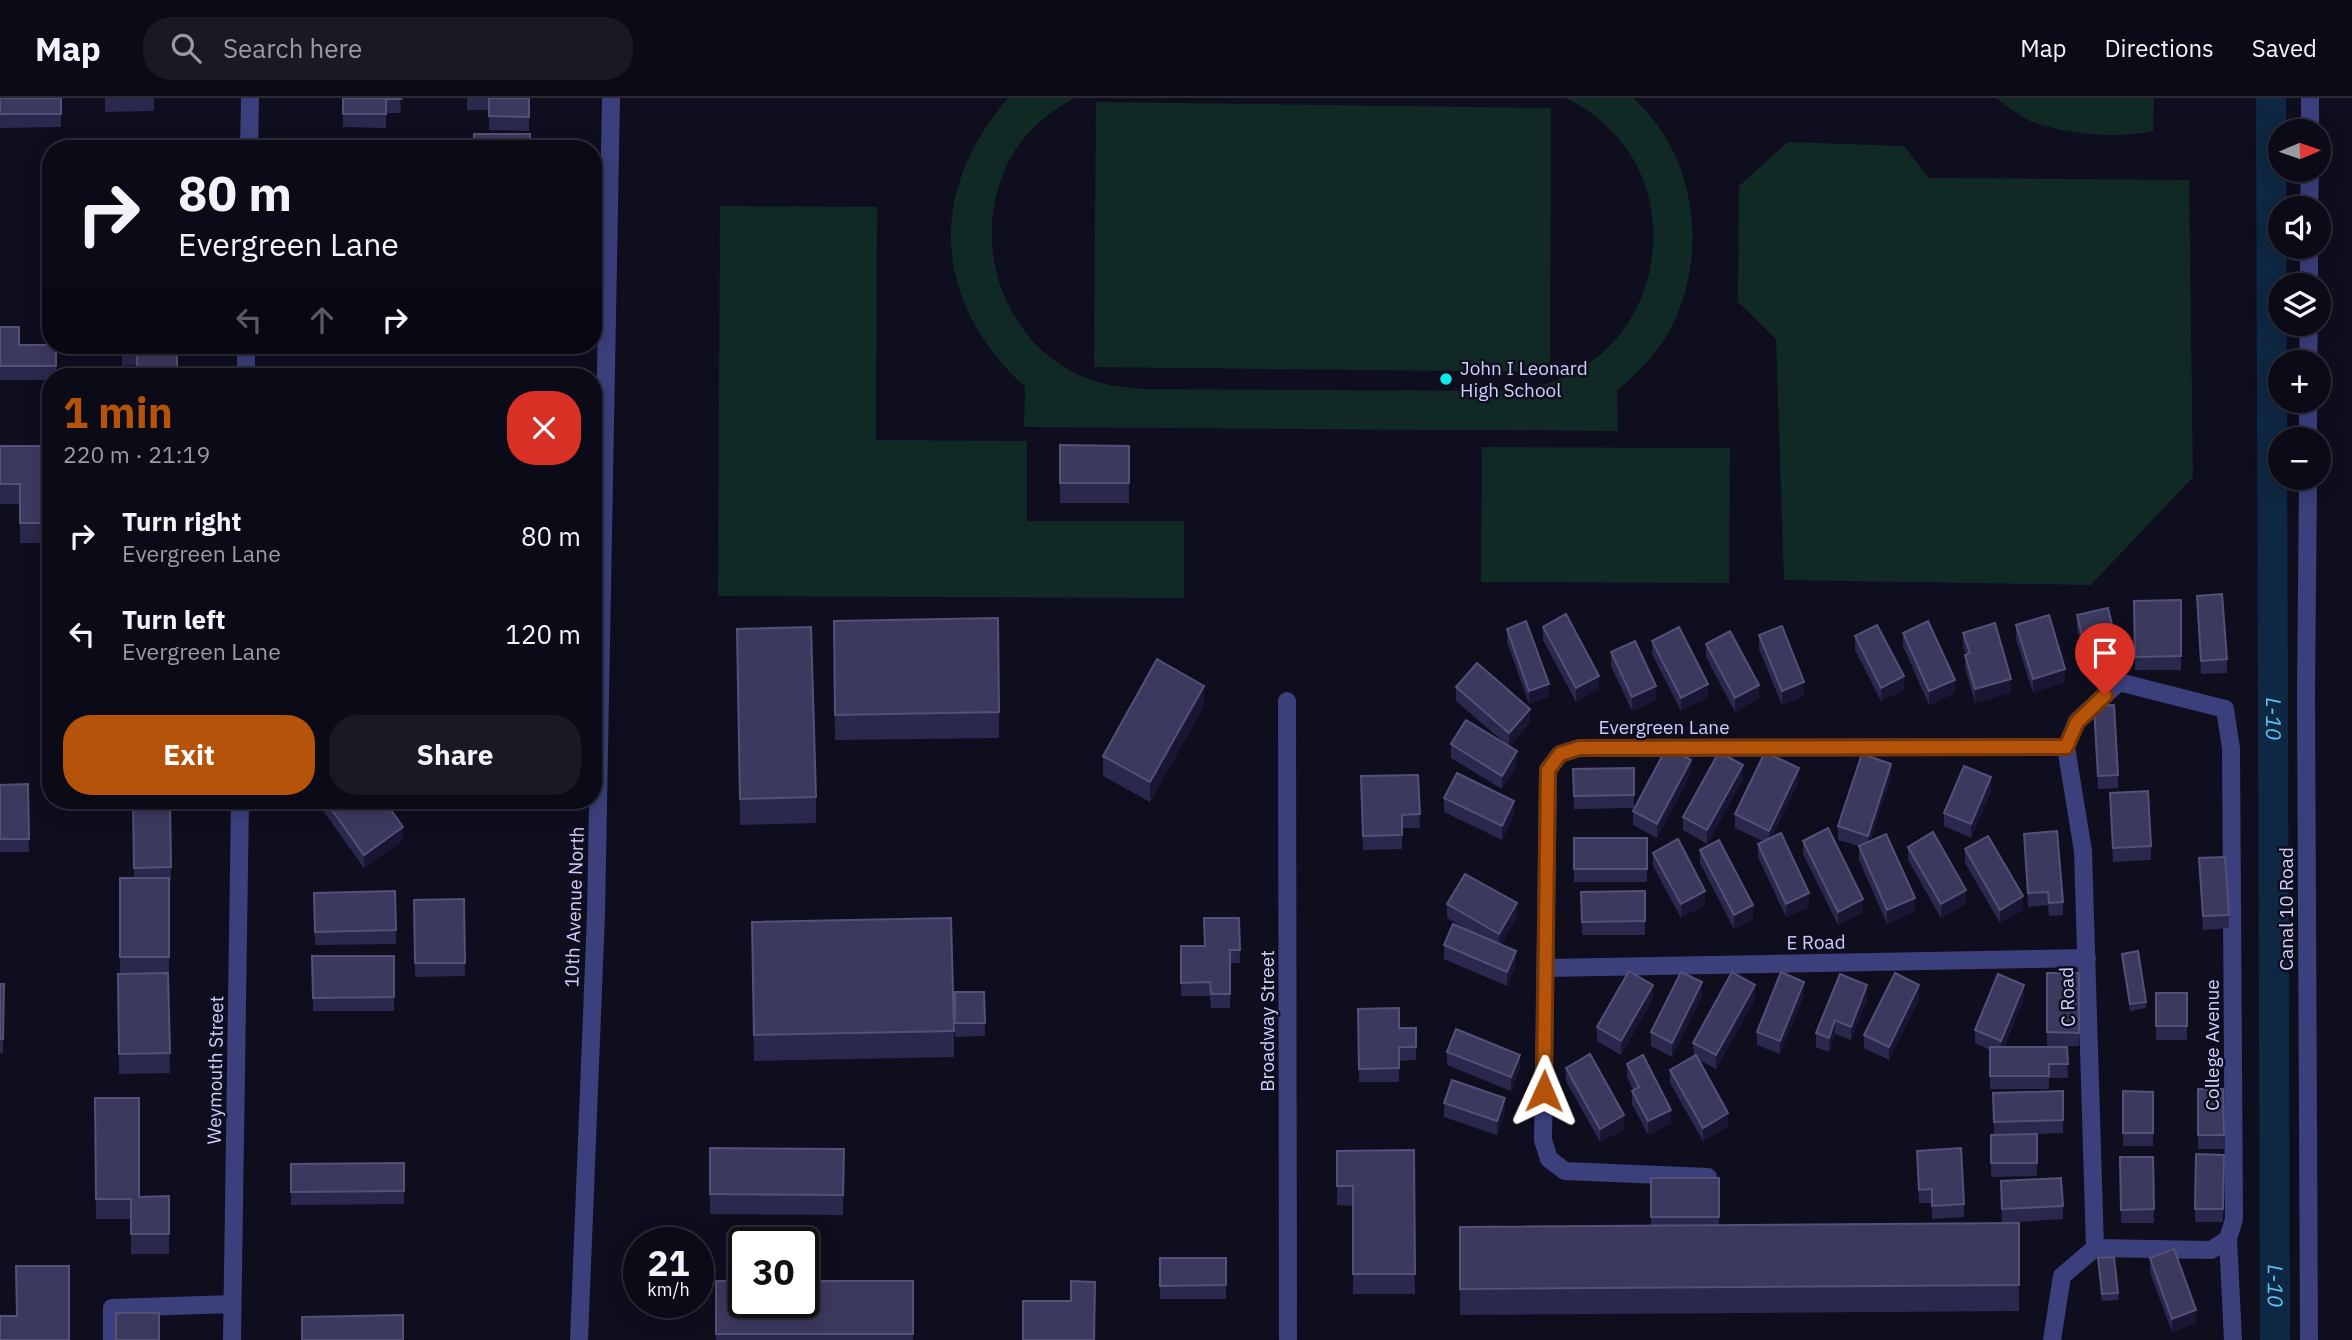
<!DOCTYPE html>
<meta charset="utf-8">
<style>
body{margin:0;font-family:"IBM Plex Sans",sans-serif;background:#191824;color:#f1f3f6;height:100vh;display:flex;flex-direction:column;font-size:26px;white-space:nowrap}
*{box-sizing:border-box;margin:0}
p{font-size:23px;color:#9a9aa1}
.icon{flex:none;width:38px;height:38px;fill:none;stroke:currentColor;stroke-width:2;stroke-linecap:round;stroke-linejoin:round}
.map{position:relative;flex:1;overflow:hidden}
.panel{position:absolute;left:42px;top:270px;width:560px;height:441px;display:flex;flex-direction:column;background:#0b0a17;border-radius:28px;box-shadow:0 4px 18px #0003,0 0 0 2px #2b2b36}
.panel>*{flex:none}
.hud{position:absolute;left:42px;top:42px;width:560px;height:214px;border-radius:28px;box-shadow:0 4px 18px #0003,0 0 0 2px #2b2b36;background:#0b0a17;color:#f1f3f6;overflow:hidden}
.needle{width:46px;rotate:88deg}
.tools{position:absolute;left:2268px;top:21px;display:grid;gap:14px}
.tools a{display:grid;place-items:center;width:63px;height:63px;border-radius:50%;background:#0b0a17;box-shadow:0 4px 18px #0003,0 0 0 2px #2b2b36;font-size:35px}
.speed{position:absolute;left:623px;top:1129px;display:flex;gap:14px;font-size:35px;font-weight:700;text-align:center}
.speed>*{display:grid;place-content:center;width:91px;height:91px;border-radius:50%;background:#0b0a17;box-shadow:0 4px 18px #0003,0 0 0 2px #2b2b36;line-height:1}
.speed small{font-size:18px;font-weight:400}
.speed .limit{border:4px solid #111;border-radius:10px;background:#fff;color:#111}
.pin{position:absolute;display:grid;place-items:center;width:60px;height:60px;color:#fff;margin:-72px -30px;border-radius:50% 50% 50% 0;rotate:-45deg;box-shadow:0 0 7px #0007}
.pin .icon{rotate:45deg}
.me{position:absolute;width:77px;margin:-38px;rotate:1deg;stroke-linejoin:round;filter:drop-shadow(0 0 5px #0008)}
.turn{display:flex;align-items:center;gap:24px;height:147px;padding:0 21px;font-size:32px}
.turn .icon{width:91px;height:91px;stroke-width:2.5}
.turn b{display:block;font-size:49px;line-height:60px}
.lanes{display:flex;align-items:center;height:66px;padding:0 21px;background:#0003;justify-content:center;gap:35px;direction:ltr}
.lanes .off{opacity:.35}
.round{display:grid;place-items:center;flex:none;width:74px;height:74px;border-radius:28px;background:#191824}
.head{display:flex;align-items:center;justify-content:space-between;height:119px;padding:0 21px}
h1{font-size:42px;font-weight:700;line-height:52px;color:#b45309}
.primary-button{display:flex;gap:14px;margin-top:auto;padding:14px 21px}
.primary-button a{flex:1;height:80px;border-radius:28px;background:#b45309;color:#fff;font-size:28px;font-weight:700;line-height:80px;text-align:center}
.primary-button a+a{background:#191824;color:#f1f3f6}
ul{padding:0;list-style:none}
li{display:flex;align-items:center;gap:21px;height:98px;padding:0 21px}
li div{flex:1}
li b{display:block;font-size:26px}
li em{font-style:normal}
header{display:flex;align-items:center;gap:42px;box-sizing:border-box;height:98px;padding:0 35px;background:#0b0a17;border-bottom:2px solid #2b2b36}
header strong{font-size:33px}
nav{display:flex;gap:38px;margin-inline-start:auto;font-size:24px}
.search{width:490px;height:63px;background:#191824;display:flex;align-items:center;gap:18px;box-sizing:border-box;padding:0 24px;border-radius:28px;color:#9a9aa1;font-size:26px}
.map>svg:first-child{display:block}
.green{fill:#112925}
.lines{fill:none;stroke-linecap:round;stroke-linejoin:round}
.canal{stroke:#0e2742;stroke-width:30}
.minor{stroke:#3b3f7c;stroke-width:18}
.wall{fill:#2a284c}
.shaded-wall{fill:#181632}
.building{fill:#3c395f;stroke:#535178;stroke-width:2}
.route-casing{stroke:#753606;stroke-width:18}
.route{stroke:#b45309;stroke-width:12}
.poi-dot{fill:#0cebea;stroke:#0f0e1f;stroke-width:2.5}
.labels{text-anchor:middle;stroke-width:5;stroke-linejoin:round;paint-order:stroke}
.poi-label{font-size:19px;fill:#cecefd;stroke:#0f0e1f;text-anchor:start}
.street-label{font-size:19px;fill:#cecefd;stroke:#0f0e1f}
.water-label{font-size:21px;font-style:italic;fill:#61c2f7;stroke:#0f0e1f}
</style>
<header>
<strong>Map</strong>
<div class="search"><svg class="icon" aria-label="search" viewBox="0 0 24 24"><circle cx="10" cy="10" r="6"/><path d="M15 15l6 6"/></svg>Search here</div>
<nav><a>Map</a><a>Directions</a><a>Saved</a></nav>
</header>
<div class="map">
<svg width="2352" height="1242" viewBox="0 0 2352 1242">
<rect width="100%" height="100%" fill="#0f0e1f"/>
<!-- green -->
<path class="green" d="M1008,0H1074C1046,16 1021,37 1007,67C968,149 1006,253 1094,283C1109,288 1126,289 1142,291L1500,293C1524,291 1546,288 1567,278C1649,241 1677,134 1632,59C1616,34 1593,12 1565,0H1633C1696,56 1709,154 1672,228C1659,254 1638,274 1617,293L1618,333L1024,329L1025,289C933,204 926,95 1008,0Z
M1996,0H2154L2153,33C2116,41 2064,37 2028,22C2017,16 2006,7 1996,0Z
M1096,4L1551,10L1550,274L1094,269Z
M1788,44L1904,48L1929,80L2189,82L2193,379L2091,487L1784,482L1776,241L1738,204L1739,88Z
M720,108L877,109L876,342L1027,343V423H1184V500L718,498Z
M1482,349L1730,350L1729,485L1481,484Z"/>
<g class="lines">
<!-- canal -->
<path class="canal" id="s1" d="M2271,0L2275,1242"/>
<!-- minor -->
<path class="minor" d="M2310,33V0
M249,51L250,0
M2309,110L2310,72
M2309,187V149
M2308,264L2309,226
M246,278V247
M2308,341V303
M2308,380L2306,596L2309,1242
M1287,603L1288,1242
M2066,649L2083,753L2095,1150
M1545,870L2087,860
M1708,1079L1565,1073L1549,1061L1543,1042L1548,672L1560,656L1579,650L2066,649L2077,623L2119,584L2225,611L2231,650L2234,1121L2228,1141L2233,1242
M2095,1150L2211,1152L2228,1141
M112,1242V1210L232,1206
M232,1242L240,702
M579,1242L596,816L611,0
M2052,1242L2062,1178L2095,1150"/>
</g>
<!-- wall -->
<path class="wall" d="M0,0H61V29L0,30Z
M105,0H154V13L105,14Z
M343,0H400L401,15H386V30L343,29Z
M467,0H529V33L489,32V12H467Z
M0,229L19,247H56V278H51V282H0Z
M122,247H178L137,267L122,268Z
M1060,347L1129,348V405H1060Z
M0,348H51V445H20V406H0Z
M2197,498L2227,561V575L2201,576Z
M2181,502V572H2135L2134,503Z
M2077,517L2121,577L2090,584L2077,531Z
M998,520L999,640L835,642L834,523Z
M2016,527L2065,584L2033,595L2016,541Z
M1543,529L1599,591L1576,604L1543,542Z
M737,531L816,699V725L740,727Z
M1507,531L1549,599L1529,606L1507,544Z
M1903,535L1955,595L1929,607L1903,548Z
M1963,535L2011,594L1975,605L1965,570L1966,556L1963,548Z
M1759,537L1804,598L1782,607L1759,551Z
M1855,538L1904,592L1881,603L1855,552Z
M1652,543L1708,599L1681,613L1652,556Z
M1706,546L1759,600L1735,614L1706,559Z
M1611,554L1656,602L1632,613L1611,568Z
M1456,589L1530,625L1509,648L1517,667L1502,691L1451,660V646L1507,647L1456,603Z
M1204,608L1150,704L1103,678V658Z
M2094,608L2118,677V690L2098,691Z
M1634,670V710L1574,711L1573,671Z
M1691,675L1657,740L1633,727V713Z
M1418,677L1420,730H1402V751L1363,752L1361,678Z
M1891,679L1870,743L1915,813L1887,826L1859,762V748L1838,742V728Z
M1743,681L1707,746L1683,732V719Z
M1799,683L1772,739L1809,809L1786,819L1758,759V746L1763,743L1735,730V716Z
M28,686L29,754H0V687Z
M1991,693L1971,740L1944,728V715Z
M2110,695L2151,748V762L2113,764Z
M1444,700L1514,717L1502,742L1444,714Z
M133,702H170L171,783H169V879H168L170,975L119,976L118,896L120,876V780H134Z
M321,702H384L403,742L364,770L321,710Z
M2024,736L2063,804V817L2049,818L2048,807L2028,809L2024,749Z
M1574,740H1647V784H1574Z
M1803,743L1863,814L1838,827L1803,756Z
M1908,749L1966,806L1941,820L1908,762Z
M1965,751L2023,812L2000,825L1965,765Z
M1700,752L1753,821L1734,831L1700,765Z
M1653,755L1705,806L1681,820L1653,768Z
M2199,760L2229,817V830L2203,832Z
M395,793L396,846L315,847L314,795Z
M1645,793V837H1582L1581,794Z
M464,801L465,878L415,879L414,802Z
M1447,806L1517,819L1501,847L1516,867L1507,888L1444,861V847L1475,836L1447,820Z
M1239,820L1240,865H1230V910H1211L1210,898H1181V848H1204Z
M752,850L954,933V959L754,963Z
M2122,856L2146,904V910L2130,913L2122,863Z
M312,858H394V913H313Z
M2047,875H2079V948H2047Z
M0,886H4L3,955H0Z
M955,894H984L985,938L955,939Z
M2156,895H2187V942H2156Z
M1804,897L1780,956L1757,947V934Z
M1702,898L1672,959L1651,948V934Z
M1653,901L1621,957L1597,943V929Z
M1755,901L1716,971L1698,961L1728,1029L1703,1043L1670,985V972L1694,958L1693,945Z
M1867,901L1851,942L1835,936L1829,954L1816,949V935Z
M1919,901L1889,962L1864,950V937Z
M2024,901L2004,949H2067L2068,980H2049V991H1990V952L1975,945V932Z
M1358,911L1399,930H1416V962L1399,963V984H1359Z
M1447,954L1520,970L1511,993L1447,967Z
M1627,966L1671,1025L1648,1037L1632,1006V993L1633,992L1627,979Z
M1566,970L1624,1031L1600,1044L1566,983Z
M2198,991H2223L2224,1051H2198Z
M2063,993V1035L2037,1036V1078L1991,1079V1037H1994L1993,995Z
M2123,993L2153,994V1048H2123Z
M95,1000L139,1099L169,1098V1156H131V1121H96Z
M1444,1005L1505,1013L1497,1037L1444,1019Z
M710,1050L844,1051L843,1117L710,1116Z
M1414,1052L1415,1196H1353V1108L1337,1107V1053Z
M1917,1053L1964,1106V1119L1932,1121V1105H1919Z
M2196,1056L2224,1057L2223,1124H2195Z
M2120,1059H2153L2154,1125H2121Z
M404,1065V1106L291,1107V1066Z
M1651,1080H1719V1127L2019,1125V1213L1460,1217V1129L1651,1127Z
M2001,1083L2063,1108V1121L2002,1125Z
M1160,1160H1226V1201H1160Z
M2098,1160L2118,1195V1202L2102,1203Z
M2150,1160L2196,1225L2172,1234L2150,1174Z
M716,1183H913V1242H716Z"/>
<!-- shaded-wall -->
<path class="shaded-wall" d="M2121,563V577L2090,584V571Z
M2065,571V584L2033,595V581Z
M1599,578V591L1576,604V590Z
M1904,578V592L1881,603V590Z
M2011,581V594L1975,605V591Z
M1955,582V595L1929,607V593Z
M1804,584V598L1782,607V593Z
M1549,586V599L1529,606V593Z
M1708,586V599L1681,613V600Z
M1759,587V600L1735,614V600Z
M1204,588V608L1150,704V684Z
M1656,588V602L1632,613V599Z
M1530,611V625L1509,649V635Z
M1517,653V667L1502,691V678Z
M1691,662V675L1657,740V726Z
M1891,666V679L1868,751V738Z
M1743,667V681L1707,746V732Z
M1799,670V683L1769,746V733Z
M1991,679V693L1971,740V726Z
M1514,703V717L1502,742V728Z
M403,729V742L364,770V757Z
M1966,792V806L1941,820V806Z
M1705,793V806L1681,820V806Z
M1809,795V809L1786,819V806Z
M2023,798V812L2000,825V812Z
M1915,800V813L1887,826V812Z
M1863,801V814L1838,827V814Z
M1517,805V819L1499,850V836Z
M1753,807V821L1734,831V817Z
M1516,853V867L1507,888V874Z
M1702,884V898L1672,959V945Z
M1804,884V897L1780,956V943Z
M1653,887V901L1621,957V943Z
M1755,887V901L1716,971V957Z
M1867,887V901L1851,942V929Z
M1919,887V901L1889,962V949Z
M2024,887V901L2001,956V943Z
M1835,922V936L1829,954V940Z
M1520,957V970L1511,993V979Z
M1505,1000V1013L1497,1037V1023Z
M1671,1012V1025L1648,1037V1023Z
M1728,1015V1029L1703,1043V1030Z
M1624,1017V1031L1600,1044V1031Z
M2196,1212V1225L2172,1234V1221Z"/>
<!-- building -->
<path class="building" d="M0,0H61V16H0Z
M343,0H400L401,1H386V16H343Z
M489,0H529V19L489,18Z
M474,36H530V51H474Z
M0,229H19V247H56V268H0Z
M122,247H177V278H137V254H122Z
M491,273H524V278H491Z
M1060,347L1129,348V385H1060Z
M0,348H51V425H20V386H0Z
M2222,496L2227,561L2201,563L2197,498Z
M2181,502V558L2135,559L2134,503Z
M2108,510L2121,563L2090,571L2077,517Z
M1566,516L1599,578L1576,590L1543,529Z
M2049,517L2065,571L2033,581L2016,527Z
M998,520L999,614L835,617L834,523Z
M1526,523L1549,586L1529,593L1507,531Z
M1928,523L1955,582L1929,593L1903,535Z
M1995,525L2011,581L1975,591L1965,557L1970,555L1963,535Z
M1877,527L1904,578L1881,590L1855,538Z
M1782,528L1804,584L1782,593L1759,537Z
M811,529L816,699L740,701L737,531Z
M1679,529L1708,586L1681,600L1652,543Z
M1730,533L1759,587L1735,600L1706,546Z
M1635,543L1656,588L1632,599L1611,554Z
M1157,561L1204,588L1150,684L1103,658Z
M1477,565L1530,611L1509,635L1456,589Z
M2114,607L2118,677L2098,678L2094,608Z
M1466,622L1517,653L1502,678L1451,646Z
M1667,649L1691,662L1657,726L1633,713Z
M1719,654L1743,667L1707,732L1683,719Z
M1765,654L1799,670L1769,733L1735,716Z
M1862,656L1891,666L1868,738L1838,728Z
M1964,668L1991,679L1971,726L1944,715Z
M1634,670V697L1574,698L1573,671Z
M1457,675L1514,703L1502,728L1444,700Z
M1418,677L1420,716L1402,717V737L1363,738L1361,678Z
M28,686L29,741H0V687Z
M2148,693L2151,748L2113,750L2110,695Z
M133,702H170L171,769L134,770Z
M325,702H384L403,729L364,757Z
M1828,730L1863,801L1838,814L1803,743Z
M2057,733L2063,804L2049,805L2048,794L2028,795L2024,736Z
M1933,734L1966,792L1941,806L1908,749Z
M1781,735L1809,795L1786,806L1758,746Z
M1886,736L1915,800L1887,812L1859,748Z
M1988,738L2023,798L2000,812L1965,751Z
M1574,740H1647V771H1574Z
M1678,741L1705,793L1681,806L1653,755Z
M1719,742L1753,807L1734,817L1700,752Z
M2225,759L2229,817L2203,818L2199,760Z
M1465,776L1517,805L1499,836L1447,806Z
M120,780H169V859H120Z
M395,793L396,832L315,834L314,795Z
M1645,793V823L1582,824L1581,794Z
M464,801L465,865H415L414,802Z
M951,820L954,933L754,937L752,824Z
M1204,820H1239L1240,852H1230V896H1211L1210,884L1181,885V848H1205Z
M1453,826L1516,853L1507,874L1444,847Z
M2138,853L2146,904L2130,906L2122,856Z
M312,858H394V899L313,900Z
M1629,873L1653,887L1621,943L1597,929Z
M1681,874L1702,884L1672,945L1651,934Z
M1732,874L1755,887L1716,957L1693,945Z
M1781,874L1804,884L1780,943L1757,934Z
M168,875L170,955L119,956L118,876Z
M1895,875L1919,887L1889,949L1864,937Z
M2047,875H2079V935L2047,934Z
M1840,876L1867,887L1851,929L1835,922L1829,940L1816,935Z
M1998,876L2024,887L2001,943L1975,932Z
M0,886H4L3,941H0Z
M955,894H984L985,925H955Z
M2156,895H2187V928H2156Z
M1399,910V930H1416V949H1399V970L1359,971L1358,911Z
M1456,931L1520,957L1511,979L1447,954Z
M1990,949H2067L2068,966H2049V978H1990Z
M1590,956L1624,1017L1600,1031L1566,970Z
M1643,957L1671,1012L1648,1023L1632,993L1639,989L1627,966Z
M1696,957L1728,1015L1703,1030L1670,972Z
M1452,982L1505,1000L1497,1023L1444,1005Z
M2198,991H2223L2224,1037H2198Z
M2063,993V1022L1994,1024L1993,995Z
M2123,993L2153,994V1035H2123Z
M95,1000H139V1099L169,1098V1136H131V1101H96Z
M2037,1036V1065H1991V1037Z
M710,1050L844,1051L843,1097L710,1096Z
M1961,1050L1964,1106L1932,1108V1091L1919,1092L1917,1053Z
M1414,1052L1415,1176H1353V1088H1337V1053Z
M2196,1056L2224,1057L2223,1111H2195Z
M2120,1059H2153L2154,1111L2121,1112Z
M404,1065V1093L291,1094V1066Z
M1651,1080H1719V1119H1651Z
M2061,1080L2063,1108L2002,1111L2001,1083Z
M2019,1125V1187L1460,1191V1129Z
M2174,1151L2196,1212L2172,1221L2150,1160Z
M2114,1159L2118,1195L2102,1196L2098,1160Z
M1160,1160H1226V1187L1160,1188Z
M16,1168H69V1242H0V1218H17Z
M716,1183H744V1204H803V1183H913V1236H716Z
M1071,1183L1095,1184L1094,1242H1023V1203H1071Z
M116,1215H159V1242H116Z
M403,1217V1242H302V1219Z"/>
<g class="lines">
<!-- route casing -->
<g class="route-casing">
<path id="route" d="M1544,993L1548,672L1560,656L1579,650L2066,649L2077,624L2105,597"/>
</g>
<!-- route -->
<use href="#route" class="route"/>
</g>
<!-- markers -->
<circle class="poi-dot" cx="1446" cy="281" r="7"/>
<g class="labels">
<!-- poi labels -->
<g class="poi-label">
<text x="1460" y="277">John I Leonard<tspan x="1460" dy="22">High School</tspan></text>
</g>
<!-- street labels -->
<g class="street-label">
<text x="1664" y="636">Evergreen Lane</text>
<text transform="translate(574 809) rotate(-88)" y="7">10th Avenue North</text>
<text transform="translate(2286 811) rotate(-90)" y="7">Canal 10 Road</text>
<text transform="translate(1816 844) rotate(-1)" y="7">E Road</text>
<text transform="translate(2067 899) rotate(-92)" y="7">C Road</text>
<text transform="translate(1267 923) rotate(-90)" y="7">Broadway Street</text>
<text transform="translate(2212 947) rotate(-90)" y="7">College Avenue</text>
<text transform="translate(215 972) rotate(-89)" y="7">Weymouth Street</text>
</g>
<!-- water labels -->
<g class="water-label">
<text dy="7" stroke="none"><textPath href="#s1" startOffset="621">L-10</textPath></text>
<text dy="7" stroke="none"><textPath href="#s1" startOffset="1188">L-10</textPath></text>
</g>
</g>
</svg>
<div class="tools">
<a><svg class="needle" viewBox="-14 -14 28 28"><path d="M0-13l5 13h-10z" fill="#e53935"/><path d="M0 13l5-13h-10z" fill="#9a9aa1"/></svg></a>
<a><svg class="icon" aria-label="sound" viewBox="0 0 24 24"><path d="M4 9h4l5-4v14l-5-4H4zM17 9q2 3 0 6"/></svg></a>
<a><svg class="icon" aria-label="layers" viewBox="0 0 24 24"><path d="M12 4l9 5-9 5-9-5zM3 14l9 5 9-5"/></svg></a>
<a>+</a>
<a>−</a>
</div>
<div class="speed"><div>21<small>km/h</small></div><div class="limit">30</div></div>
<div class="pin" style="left:2105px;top:597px;background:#d93025"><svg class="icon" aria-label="arrive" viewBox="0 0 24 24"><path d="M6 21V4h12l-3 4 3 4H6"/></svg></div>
<svg class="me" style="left:1544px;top:993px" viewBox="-20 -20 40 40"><path d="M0-17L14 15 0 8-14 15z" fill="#b45309" stroke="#fff" stroke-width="4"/></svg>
<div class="hud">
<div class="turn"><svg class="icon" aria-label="right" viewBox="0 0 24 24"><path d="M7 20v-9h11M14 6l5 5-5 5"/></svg><div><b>80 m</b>Evergreen Lane</div></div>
<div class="lanes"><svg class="icon off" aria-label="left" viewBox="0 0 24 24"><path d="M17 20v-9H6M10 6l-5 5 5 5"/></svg><svg class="icon off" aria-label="ahead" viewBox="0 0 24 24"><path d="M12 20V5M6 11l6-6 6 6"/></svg><svg class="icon" aria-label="right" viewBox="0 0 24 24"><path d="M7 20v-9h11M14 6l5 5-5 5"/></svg></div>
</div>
<section class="panel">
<div class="head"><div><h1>1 min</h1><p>220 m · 21:19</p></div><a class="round" style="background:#d93025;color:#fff"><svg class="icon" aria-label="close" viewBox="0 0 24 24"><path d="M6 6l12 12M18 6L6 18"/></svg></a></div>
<ul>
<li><svg class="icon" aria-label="right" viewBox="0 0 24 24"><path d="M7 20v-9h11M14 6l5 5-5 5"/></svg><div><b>Turn right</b><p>Evergreen Lane</p></div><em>80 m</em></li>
<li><svg class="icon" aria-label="left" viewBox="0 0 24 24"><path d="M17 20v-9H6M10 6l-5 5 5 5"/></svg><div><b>Turn left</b><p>Evergreen Lane</p></div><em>120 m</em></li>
</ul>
<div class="primary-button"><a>Exit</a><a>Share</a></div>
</section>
</div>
